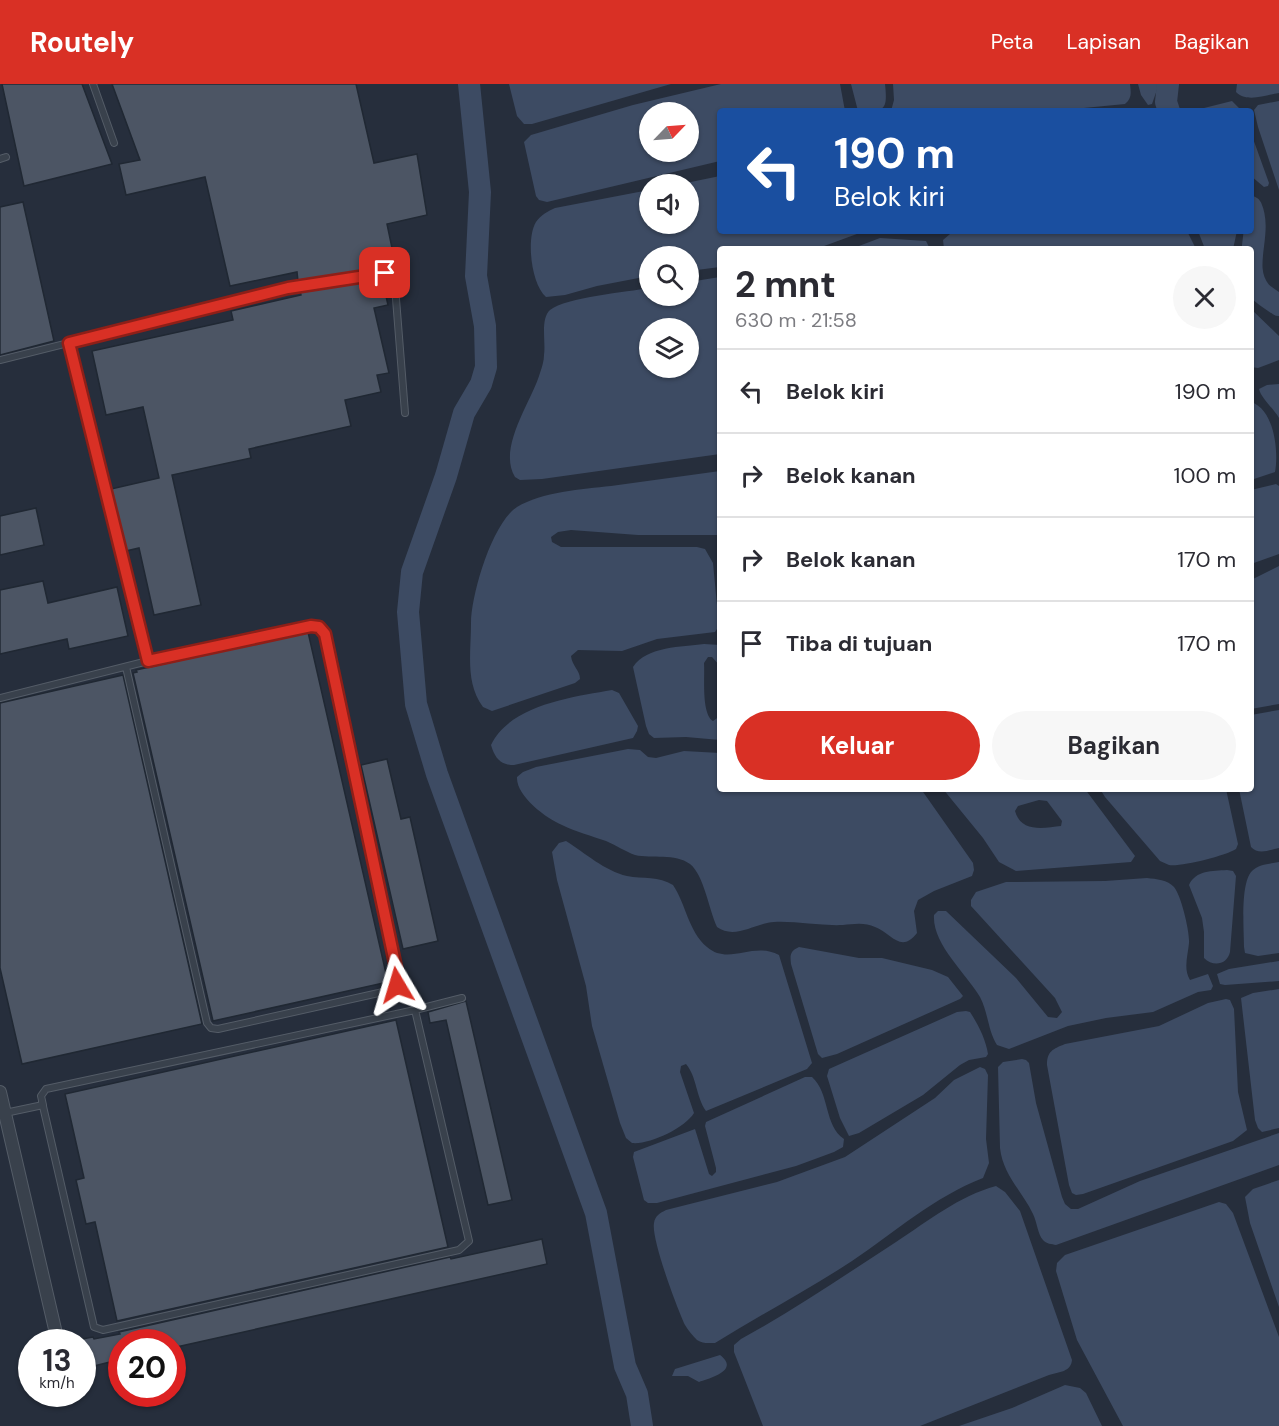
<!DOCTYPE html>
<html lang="id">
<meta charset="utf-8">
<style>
body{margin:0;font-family:"DM Sans",sans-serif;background:#f7f7f7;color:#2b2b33;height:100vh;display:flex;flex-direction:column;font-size:22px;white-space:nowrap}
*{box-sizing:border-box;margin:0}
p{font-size:20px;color:#7c7c81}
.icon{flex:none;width:33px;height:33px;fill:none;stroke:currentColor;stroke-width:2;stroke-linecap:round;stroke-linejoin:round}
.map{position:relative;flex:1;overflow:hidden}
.sheet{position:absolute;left:717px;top:162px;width:537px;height:546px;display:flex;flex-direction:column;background:#fff;border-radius:6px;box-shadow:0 2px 4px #0004}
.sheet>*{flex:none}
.banner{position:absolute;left:717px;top:24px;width:537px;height:126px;border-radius:6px;box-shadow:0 2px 4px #0004;background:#1a4fa0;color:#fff;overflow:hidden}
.needle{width:39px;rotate:65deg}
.tools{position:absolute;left:639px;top:18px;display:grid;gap:12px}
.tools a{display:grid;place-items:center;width:60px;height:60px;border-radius:50%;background:#fff;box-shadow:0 2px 4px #0004;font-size:30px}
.speed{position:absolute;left:18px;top:1245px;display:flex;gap:12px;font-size:30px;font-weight:700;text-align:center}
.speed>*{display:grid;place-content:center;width:78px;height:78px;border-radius:50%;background:#fff;box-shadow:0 2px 4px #0004;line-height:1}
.speed small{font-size:15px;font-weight:400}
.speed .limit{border:9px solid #d22;background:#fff;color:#111}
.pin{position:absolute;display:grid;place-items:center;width:51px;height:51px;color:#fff;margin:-26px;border-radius:12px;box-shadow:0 3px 9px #0006}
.me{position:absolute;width:66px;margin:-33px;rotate:353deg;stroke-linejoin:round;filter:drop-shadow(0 0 4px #0008)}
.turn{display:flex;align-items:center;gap:21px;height:126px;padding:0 18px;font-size:27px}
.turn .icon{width:78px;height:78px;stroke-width:2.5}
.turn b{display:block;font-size:42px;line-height:51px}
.round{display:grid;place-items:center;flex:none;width:63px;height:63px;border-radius:32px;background:#f7f7f7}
.overview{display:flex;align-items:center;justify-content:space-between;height:102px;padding:0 18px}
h1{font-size:36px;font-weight:700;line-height:45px}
.action{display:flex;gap:12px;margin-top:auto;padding:12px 18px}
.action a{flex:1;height:69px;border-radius:36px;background:#d93025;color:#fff;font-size:24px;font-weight:700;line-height:69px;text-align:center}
.action a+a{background:#f7f7f7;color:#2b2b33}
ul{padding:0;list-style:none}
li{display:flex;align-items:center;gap:18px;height:84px;padding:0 18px;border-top:2px solid #e1e1e2}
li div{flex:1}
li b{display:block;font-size:22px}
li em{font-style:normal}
header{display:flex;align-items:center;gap:36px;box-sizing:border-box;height:84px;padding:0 30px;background:#d93025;color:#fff}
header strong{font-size:28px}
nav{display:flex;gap:33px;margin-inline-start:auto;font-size:21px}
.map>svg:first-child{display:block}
.water{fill:#3d4b63;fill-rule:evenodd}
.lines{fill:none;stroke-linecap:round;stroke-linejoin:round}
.river{stroke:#3d4b63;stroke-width:22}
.building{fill:#4c5564;stroke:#202833;stroke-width:1.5}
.service-casing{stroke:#545c67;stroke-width:8}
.minor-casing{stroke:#545c67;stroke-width:14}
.service{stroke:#39414c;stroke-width:6}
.minor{stroke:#39414c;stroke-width:12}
.route-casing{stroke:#8d1f18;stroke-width:15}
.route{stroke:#d93025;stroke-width:10}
</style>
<header>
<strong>Routely</strong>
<nav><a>Peta</a><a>Lapisan</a><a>Bagikan</a></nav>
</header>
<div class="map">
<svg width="1279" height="1342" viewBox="0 0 1279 1342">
<rect width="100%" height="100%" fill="#262e3c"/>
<!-- water -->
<path class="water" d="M509,0H671L532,40H524L517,32Z
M721,0H840L845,27H720V77L547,118L539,116L536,112L524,58L531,51L633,21ZM650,28H688V68H650Z
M851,0H885C888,28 884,27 858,27Z
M893,0H1130C1131,9 1132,14 1125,20L1053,27H891L894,16Z
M1138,0H1159L1152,20L1148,21L1141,11Z
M1237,0H1279V9C1265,11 1247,19 1236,8Z
M1232,17L1242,27H1198L1200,25Z
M1279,17V106L1258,43L1254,26L1258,21Z
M1251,49L1269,99L1268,102L1264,103L1251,92Z
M720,92V147H865L816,165H720V183L689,187L688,172H650L649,192L597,202L565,211L546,213C531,200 526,154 536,138C541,131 548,127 555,124L649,106L650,140H688V100H681Z
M968,147H1187L1196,165H944L943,156L950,150Z
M1198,147H1237L1233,165H1205Z
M880,154L926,157L930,165H851Z
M720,193V370L542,395L520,396L515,393C497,364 532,317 540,289C542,283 544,277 544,271C546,258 540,235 550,226C566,213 628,208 649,204L650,212H688L689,198ZM650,244H688V284H650Z
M1251,225L1279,252V276L1258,284L1251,283Z
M1279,300V334C1274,325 1261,314 1259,305L1267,301Z
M1251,318C1274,325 1279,367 1275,388L1251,396Z
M720,387V451H638L571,446L558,448L551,453L552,458L561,463H697L705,465L713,479L719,542L715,548L657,555L622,567L578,566L571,572C572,582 580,586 580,595L575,599L492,627L483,623C465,599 471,569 471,539C471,511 492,439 517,423C542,408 582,405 611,402C647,397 684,392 720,387Z
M1276,400L1279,402V470L1251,480V406Z
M1279,482V620L1251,625V496Z
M704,560L720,561V582L712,573H708L704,579C705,592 701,630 713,637L720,632V656L686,653L654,654L649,650L646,642L633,583C647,562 682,563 704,560Z
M612,606L619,609L638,642L637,647L633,654L514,681C500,681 495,674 491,661C510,621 572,613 612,606Z
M1279,626V764C1270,766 1258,771 1251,763L1239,705H1251V631Z
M628,665L640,666L648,673L656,674L684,667L720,669V705H921L973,779L974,786L972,792L934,807L918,816L914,827L917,849C901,870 891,849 875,843C865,838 853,840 843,841C820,842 797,837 774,838C755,839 735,856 717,843C709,826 704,791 690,780C675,769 652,775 635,771C626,768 616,761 606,757C592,752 576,748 562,741C546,734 516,712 517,693L523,688L536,683Z
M943,705H1085L1135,772L1131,778L1016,787L999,778L983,754ZM1039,716L1047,717L1062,737L1061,742C1044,744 1021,749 1015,727L1018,722Z
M1100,705H1226L1238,760L1236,765C1225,772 1181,783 1169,781C1166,780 1163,778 1160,777L1105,713Z
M566,757C585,769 605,787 627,792C643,795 659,792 673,801C686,820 688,847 707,863C729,882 753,857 779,871L812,979L807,985L706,1027C696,1013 697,993 686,980L681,982L680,988L694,1029C685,1044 649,1061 632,1059L626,1054L620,1039L592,942L586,902L557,796L552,768L559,759Z
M1279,778V869L1258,872L1245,869L1244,863C1244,846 1240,799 1252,787C1259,780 1270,780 1279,778Z
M1227,786L1233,787L1236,792L1230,868C1227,881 1213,883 1204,874V848L1202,834L1189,801C1196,786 1212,787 1227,786Z
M1147,794C1156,795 1168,796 1174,803C1181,811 1190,848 1189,859C1188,871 1183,885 1190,896L1208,890L1213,902L1211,906L1198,908L1153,928L1106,934L1068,942L1009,965L997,961C988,947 988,928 980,913C966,889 932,860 934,831L938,827H946L1016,894L1048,933L1057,934L1062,928L1055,914L971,822V816L976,808L1006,798L1105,797Z
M799,863L859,874H882L932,886L948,893L963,912L960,915L837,970L822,974L818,970L791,880C790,871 790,867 799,863Z
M1279,877V897L1225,901L1220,900L1217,890L1229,885Z
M1279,905V1044L1262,1048L1258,1044L1255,1036L1241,914L1253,909Z
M1226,915L1230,916L1234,925L1238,1008L1247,1046L1233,1057L1083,1110L1076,1111L1072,1109L1069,1101L1047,981C1047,967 1053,965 1065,960L1159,942L1208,919Z
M966,927L970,928C978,940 986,956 988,970L986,973L969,976L960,981L923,1011L859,1049L849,1052L840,1034L827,992L829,985L957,928Z
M1022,975L1026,976L1029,979L1036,1019L1062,1113L1065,1120L1071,1125H1078L1140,1097L1279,1049V1081L1056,1161C1052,1160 1046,1160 1043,1156C1038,1151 1037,1138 1033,1130C1022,1107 1003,1091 1000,1064L998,983L1003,978Z
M980,983L985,985L988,991L986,1055L989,1079L983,1094C934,1113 895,1148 852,1177C808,1206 760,1231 715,1259C708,1259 703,1260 697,1256C693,1252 688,1246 685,1241C677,1224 651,1155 654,1139C655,1132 660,1129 666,1126L777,1098L845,1073L935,1014L954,996Z
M805,993H812C830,1009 824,1042 844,1055L843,1063L834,1068L796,1082L657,1119H648L644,1116L633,1073L634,1068L695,1045L709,1090L712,1092L716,1088V1084L705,1042L706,1038Z
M1279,1096V1223L1250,1139L1245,1113L1253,1105Z
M996,1102L1005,1108L1020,1127L1072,1276C1071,1288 1059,1288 1049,1291L920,1342H763L734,1268V1261L741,1255C794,1226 845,1191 896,1158C928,1137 959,1112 996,1102Z
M1219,1118L1226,1120L1233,1129L1279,1253V1342H1123L1077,1256L1056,1187L1057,1179L1065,1171Z
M720,1271C740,1286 711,1294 699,1298L688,1292H672L675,1285Z
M1065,1301L1080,1304L1086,1309L1102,1342H959L1012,1324Z"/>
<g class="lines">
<!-- river -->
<path class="river" d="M469,0L480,108L476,192L485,242L486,283L481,300L464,329L446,392L412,488L408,528L416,620L437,690L596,1129L625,1282L637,1310L642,1342
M1168,0L1166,18L1169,27
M1251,123C1263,150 1240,182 1260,207C1264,212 1273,217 1279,221"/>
</g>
<!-- building -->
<path class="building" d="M2,0H82L112,80L24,102Z
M112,0H356L374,79L417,70L427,131L387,140L396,183H384L298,197L297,188L230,202L205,93L126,111L119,80L140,76Z
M23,118L54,257L0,271V123Z
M382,194L388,221L374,224L389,289L377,291L381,308L345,316L351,342L249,365L251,374L172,391L201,521L154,531L139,464L126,467L111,405L159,394L143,323L106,331L92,267L233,236L231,227L301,211L300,207Z
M36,424L44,461L0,471V432Z
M43,497L48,519L117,503L128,552L69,565L67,555L0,570V506Z
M308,548L388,898L213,937L133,589L137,588L136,586Z
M123,591L202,940L22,980L0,884V619Z
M387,675L401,735L410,733L438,857L403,865L361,681Z
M466,917L512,1116L488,1121L446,936L430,939L428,928Z
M396,936L448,1163L117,1237L95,1138L86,1140L76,1096L84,1094L65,1010Z
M542,1155L547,1180L172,1264V1258H122V1275L82,1285V1255L93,1253L94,1255L120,1250L119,1248L450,1173L451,1175Z"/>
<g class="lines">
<!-- service casing -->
<g class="service-casing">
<path id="service" d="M93,0L114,59
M0,75L6,73
M69,259L148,577
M0,276L288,204L385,188L395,202L405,329
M0,614L148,577L311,542L319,543L325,550L398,893L397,901L392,906L218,945L211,944L207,939L126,583
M42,1018L94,1243L103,1246L459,1166L469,1157L415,926
M5,1029L43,1021L41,1012L46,1005L415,926L462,914"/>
</g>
<!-- minor casing -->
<g class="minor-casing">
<path id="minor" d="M0,1008L58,1258"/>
</g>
<!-- service -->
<use href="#service" class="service"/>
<!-- minor -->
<use href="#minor" class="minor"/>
</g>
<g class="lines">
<!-- route casing -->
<g class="route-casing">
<path id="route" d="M385,189L288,204L69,259L148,577L311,542L319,543L325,550L398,893L397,901"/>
</g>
<!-- route -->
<use href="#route" class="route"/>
</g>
</svg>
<div class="tools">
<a><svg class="needle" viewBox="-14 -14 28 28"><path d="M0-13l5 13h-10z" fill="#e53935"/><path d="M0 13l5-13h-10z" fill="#7c7c81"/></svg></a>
<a><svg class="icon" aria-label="sound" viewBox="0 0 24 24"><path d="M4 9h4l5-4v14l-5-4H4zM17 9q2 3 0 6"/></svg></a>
<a><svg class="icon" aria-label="search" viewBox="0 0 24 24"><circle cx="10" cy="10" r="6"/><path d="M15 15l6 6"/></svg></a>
<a><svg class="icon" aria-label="layers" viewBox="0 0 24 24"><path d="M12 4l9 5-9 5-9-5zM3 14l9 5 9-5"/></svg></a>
</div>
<div class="speed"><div>13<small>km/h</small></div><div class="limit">20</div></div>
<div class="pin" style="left:385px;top:189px;background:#d93025"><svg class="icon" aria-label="arrive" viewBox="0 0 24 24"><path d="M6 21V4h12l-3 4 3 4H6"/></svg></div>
<svg class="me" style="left:397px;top:901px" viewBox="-20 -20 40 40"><path d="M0-17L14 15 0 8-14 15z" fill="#d93025" stroke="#fff" stroke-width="4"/></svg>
<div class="banner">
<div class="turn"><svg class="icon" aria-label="left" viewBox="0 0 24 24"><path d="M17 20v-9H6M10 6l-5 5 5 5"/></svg><div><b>190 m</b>Belok kiri</div></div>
</div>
<section class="sheet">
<div class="overview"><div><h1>2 mnt</h1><p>630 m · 21:58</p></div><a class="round"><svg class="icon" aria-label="close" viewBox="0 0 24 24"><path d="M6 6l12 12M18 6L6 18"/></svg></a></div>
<ul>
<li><svg class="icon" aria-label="left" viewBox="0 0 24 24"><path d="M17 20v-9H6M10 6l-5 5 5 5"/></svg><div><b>Belok kiri</b></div><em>190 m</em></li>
<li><svg class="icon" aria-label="right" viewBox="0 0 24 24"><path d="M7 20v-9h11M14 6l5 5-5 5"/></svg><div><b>Belok kanan</b></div><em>100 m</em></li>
<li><svg class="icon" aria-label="right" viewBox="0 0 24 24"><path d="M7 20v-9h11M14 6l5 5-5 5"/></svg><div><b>Belok kanan</b></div><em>170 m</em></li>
<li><svg class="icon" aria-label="arrive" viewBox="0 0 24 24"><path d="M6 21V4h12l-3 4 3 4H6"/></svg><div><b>Tiba di tujuan</b></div><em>170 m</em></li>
</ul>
<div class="action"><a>Keluar</a><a>Bagikan</a></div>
</section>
</div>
